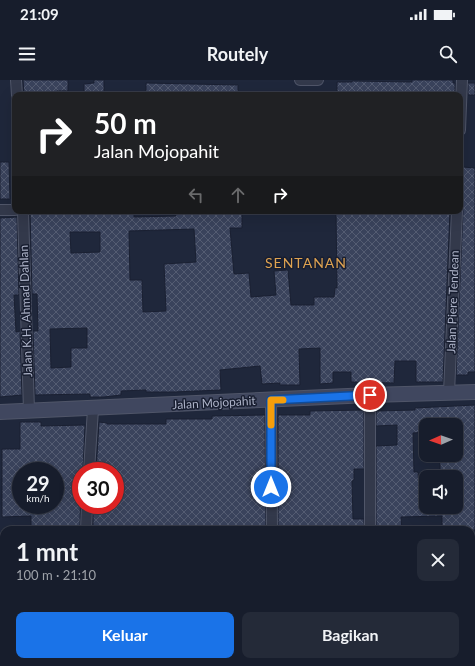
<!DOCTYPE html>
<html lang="id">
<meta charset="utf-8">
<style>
body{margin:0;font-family:Lato,sans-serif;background:#242a38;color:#f1f3f6;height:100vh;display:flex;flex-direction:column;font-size:15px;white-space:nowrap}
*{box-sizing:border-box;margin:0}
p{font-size:13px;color:#9ea2a9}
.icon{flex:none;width:22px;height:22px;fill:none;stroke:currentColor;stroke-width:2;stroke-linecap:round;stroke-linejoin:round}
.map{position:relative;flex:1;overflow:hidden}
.side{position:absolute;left:0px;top:446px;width:475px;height:140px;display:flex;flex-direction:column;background:#171d2c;border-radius:12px 12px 0 0;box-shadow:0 4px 16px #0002,0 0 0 1px #363b48}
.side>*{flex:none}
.banner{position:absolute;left:12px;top:12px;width:451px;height:122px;border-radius:8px;box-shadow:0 4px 16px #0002,0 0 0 1px #363b48;background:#202124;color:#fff;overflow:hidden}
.needle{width:26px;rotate:268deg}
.buttons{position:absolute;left:419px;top:338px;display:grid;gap:8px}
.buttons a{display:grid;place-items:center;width:44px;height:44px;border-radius:8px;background:#171d2c;box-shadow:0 4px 16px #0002,0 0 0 1px #363b48;font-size:20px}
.speed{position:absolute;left:12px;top:382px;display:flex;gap:8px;font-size:20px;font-weight:700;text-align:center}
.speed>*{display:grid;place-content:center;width:52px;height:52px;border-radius:50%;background:#171d2c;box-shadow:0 4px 16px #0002,0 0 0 1px #363b48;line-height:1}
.speed small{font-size:10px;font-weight:400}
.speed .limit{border:6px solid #d22;background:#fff;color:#111}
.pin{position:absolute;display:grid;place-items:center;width:34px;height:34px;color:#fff;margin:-17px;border:2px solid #fff;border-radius:50%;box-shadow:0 1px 4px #0007}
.me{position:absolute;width:44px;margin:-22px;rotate:0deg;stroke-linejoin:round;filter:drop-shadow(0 0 3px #0008)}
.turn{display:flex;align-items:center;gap:14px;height:84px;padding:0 16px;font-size:18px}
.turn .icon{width:52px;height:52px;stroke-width:2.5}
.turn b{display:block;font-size:28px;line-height:34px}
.lanes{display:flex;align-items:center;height:38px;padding:0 16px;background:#0003;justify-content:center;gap:20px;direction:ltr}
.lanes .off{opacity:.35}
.round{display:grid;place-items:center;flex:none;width:42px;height:42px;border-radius:8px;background:#242a38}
.summary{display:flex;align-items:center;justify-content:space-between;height:68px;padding:0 16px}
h1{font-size:24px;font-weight:700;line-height:30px}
.cta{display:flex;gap:8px;margin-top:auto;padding:8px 16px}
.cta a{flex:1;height:46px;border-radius:8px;background:#1a73e8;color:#fff;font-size:16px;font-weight:700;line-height:46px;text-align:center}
.cta a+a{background:#242a38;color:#f1f3f6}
.status{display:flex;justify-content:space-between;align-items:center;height:28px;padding:0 20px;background:#171d2c;direction:ltr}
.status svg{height:11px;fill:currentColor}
header{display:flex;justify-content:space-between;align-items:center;height:52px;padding:0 16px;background:#171d2c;font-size:18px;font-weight:700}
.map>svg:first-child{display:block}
.building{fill:url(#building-cross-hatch);stroke:#1a2032;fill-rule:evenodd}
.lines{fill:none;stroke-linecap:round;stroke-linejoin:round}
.minor-casing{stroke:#505669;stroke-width:12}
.secondary-casing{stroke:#505669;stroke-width:16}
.minor{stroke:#33394b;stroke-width:10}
.secondary{stroke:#40475f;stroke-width:14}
.route-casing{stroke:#114b97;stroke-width:10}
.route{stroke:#1a73e8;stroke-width:7}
.slow{stroke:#f59e0b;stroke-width:7}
.labels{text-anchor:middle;stroke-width:3;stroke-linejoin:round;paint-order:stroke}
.street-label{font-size:12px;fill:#adb3c8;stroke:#181e30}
.quarter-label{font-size:14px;letter-spacing:1px;fill:#dfa351;stroke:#181e30}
</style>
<div class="status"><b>21:09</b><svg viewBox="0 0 49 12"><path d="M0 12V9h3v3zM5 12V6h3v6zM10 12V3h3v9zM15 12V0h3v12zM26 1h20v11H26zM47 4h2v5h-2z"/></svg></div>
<header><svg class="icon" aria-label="menu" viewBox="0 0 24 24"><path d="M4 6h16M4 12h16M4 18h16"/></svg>Routely<svg class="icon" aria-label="search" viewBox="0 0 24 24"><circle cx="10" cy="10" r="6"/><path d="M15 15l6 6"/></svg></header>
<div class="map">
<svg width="475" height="586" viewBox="0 0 475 586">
<defs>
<pattern id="building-cross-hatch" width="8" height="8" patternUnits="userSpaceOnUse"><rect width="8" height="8" fill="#3a435c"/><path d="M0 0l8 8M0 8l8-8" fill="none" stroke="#545c72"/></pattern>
</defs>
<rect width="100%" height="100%" fill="#1f273b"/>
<!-- building -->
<path class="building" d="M23,0H68V11H57V15H24Z
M94,0H104V15H84V4L94,3Z
M412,0H453V3H455V15H337V2H352V1L412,2Z
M146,3L238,5V15H146Z
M468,3H475V15H468Z
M0,82H9L10,119H0Z
M463,87L475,88V292H468V295H456L463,131L460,125Z
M30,131H134V137L176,136V131H242V148H230L234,194L249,193L251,217L276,215L274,191L288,190L291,225H314V217H334L335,208H337L336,131H385V132L419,133V131H450L443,302H416V281H395L394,303L351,302V292H333V303L320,304V268L299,269L300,305H280V303L262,304L260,286L220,290L221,310L174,312H146V310L121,311V315L104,317H90V314L35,315L33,251H38L37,214H32ZM194,149L196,182L164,184L166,231L143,232L142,200H130L129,151ZM70,152H100V172L71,173ZM87,248V268H71V287L51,288L50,249Z
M17,137L19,215H14L16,252L20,251L22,315L0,317V138Z
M475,325V450H442V436L401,437L402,450H376V366L397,365V345L376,346V331L415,330V328ZM426,345H456V375H440V397H456V427H426V409H419L418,392H414L413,353L426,352Z
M364,330V389H354V400L352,401L353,439H364V450H278V335H310V331Z
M265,335L266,450H94L95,449H93V425H115V391H96L99,342L107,343V344H166V339H212V336Z
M20,342H41V346L85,345L83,391H81L80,449L31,450V436L2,437V369H20ZM21,390H55V425H52V429H33V425H21Z"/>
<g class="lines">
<!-- minor casing -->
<g class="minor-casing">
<path id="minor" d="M16,0L17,15
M300,0H318
M460,50L462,0
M0,130H15
M23,131L29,331
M449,313L457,131
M370,315V450
M271,320L272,450
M89,391L93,329
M86,450L87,425
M83,582L84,586
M174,582L188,586
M371,582V586
M0,583L12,586
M122,586L146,582
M268,586V582"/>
</g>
<!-- secondary casing -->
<g class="secondary-casing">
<path id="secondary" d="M0,332L370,315L475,312"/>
</g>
<!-- minor -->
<use href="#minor" class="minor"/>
<!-- secondary -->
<use href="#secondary" class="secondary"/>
</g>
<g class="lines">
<!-- route casing -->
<g class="route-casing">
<path id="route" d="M271,407V320L370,315"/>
</g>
<!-- route -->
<use href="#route" class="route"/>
<!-- slow -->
<path class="slow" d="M271,345V320H283"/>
</g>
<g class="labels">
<!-- street labels -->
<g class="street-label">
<text transform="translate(453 222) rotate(-88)" y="4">Jalan Piere Tendean</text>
<text transform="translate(26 231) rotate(-92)" y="4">Jalan K.H. Ahmad Dahlan</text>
<text transform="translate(214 323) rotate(-3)" y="4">Jalan Mojopahit</text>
</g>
<!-- quarter labels -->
<g class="quarter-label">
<text x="306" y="188">SENTANAN</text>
</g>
</g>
</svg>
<div class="buttons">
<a><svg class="needle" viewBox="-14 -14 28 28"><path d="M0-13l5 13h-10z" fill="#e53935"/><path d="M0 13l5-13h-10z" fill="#9ea2a9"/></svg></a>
<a><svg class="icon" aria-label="sound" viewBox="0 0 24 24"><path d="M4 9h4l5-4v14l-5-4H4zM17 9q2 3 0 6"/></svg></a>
</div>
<div class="speed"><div>29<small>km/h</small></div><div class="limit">30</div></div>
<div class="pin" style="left:370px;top:315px;background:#d93025"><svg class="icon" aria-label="arrive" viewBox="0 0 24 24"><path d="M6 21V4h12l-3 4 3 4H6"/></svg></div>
<svg class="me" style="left:271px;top:407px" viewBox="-20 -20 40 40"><circle r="17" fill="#1a73e8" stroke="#fff" stroke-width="3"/><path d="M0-11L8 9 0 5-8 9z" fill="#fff"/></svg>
<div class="banner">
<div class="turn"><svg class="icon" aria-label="right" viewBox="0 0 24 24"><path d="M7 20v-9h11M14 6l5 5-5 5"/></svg><div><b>50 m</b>Jalan Mojopahit</div></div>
<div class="lanes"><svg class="icon off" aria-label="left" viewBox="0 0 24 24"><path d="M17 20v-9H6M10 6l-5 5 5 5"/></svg><svg class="icon off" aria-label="ahead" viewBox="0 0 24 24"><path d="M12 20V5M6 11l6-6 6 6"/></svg><svg class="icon" aria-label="right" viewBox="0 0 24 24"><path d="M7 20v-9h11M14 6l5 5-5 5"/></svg></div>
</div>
<section class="side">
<div class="summary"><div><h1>1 mnt</h1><p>100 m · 21:10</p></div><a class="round"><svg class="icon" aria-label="close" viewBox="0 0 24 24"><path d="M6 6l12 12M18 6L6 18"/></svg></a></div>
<div class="cta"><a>Keluar</a><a>Bagikan</a></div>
</section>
</div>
